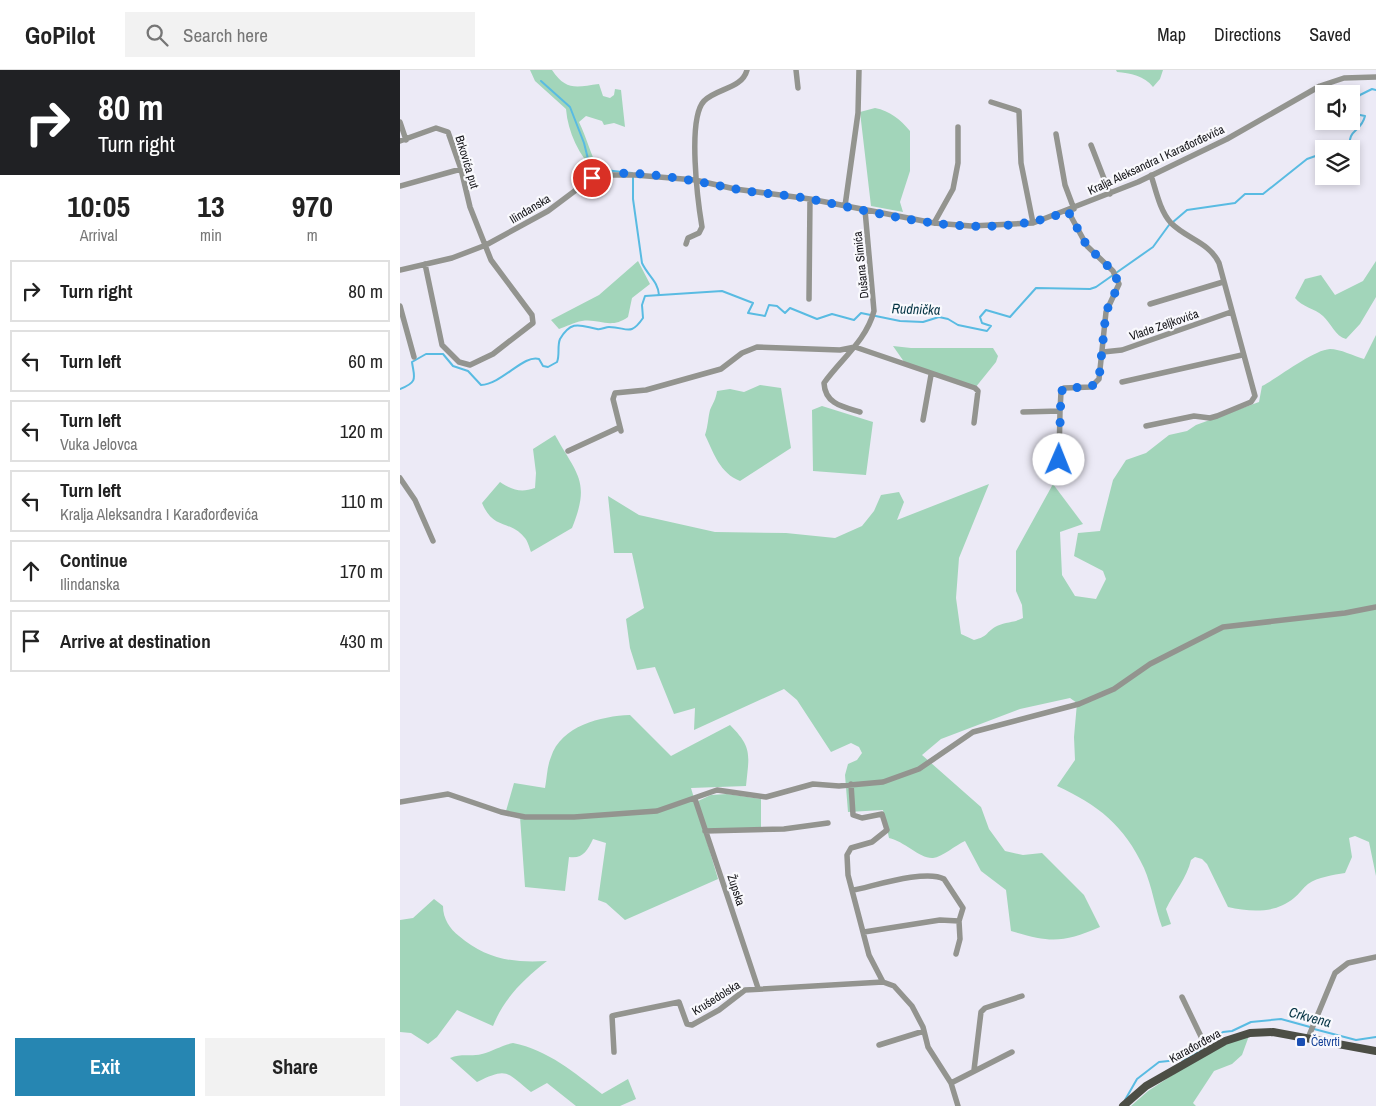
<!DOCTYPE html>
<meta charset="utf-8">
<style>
body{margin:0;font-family:"Archivo Narrow",sans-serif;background:#f2f2f2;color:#222;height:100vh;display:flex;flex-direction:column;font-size:19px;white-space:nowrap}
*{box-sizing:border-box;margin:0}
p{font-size:16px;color:#767676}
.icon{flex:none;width:28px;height:28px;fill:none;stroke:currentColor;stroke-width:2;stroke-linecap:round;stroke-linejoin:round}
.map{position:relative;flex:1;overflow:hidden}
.drawer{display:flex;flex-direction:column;background:#fff;width:400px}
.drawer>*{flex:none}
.banner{background:#202124;color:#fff;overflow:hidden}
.buttons{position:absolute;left:915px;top:15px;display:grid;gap:10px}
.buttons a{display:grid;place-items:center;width:45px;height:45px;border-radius:0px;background:#fff;box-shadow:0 2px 8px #0003;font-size:25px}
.pin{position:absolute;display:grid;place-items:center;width:42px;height:42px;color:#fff;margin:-21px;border:2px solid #fff;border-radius:50%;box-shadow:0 1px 5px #0007}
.me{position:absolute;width:55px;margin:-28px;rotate:1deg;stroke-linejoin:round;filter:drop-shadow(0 0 4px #0008)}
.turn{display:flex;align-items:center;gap:18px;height:105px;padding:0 15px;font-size:22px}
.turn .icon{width:65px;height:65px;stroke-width:2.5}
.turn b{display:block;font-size:35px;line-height:42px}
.eta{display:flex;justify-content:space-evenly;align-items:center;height:85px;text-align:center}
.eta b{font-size:30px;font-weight:700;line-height:35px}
.action{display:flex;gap:10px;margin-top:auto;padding:10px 15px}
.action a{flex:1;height:58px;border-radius:0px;background:#2686b2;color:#fff;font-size:20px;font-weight:700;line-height:58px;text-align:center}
.action a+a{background:#f2f2f2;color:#222}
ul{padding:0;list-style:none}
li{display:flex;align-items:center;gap:15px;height:62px;margin:0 10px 8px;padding:0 5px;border:2px solid #e0e0e0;border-radius:0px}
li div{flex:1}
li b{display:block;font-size:19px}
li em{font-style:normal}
header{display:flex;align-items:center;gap:30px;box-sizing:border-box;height:70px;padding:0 25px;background:#fff;border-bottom:1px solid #e0e0e0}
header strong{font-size:24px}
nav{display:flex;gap:28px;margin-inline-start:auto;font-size:18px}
.search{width:350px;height:45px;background:#f2f2f2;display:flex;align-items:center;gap:12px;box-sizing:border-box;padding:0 18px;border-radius:0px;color:#767676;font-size:19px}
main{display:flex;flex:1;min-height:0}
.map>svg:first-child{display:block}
.green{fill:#a2d5ba}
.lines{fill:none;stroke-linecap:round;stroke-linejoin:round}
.stream{stroke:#59bbe2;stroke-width:2}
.minor{stroke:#93948f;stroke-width:5.5}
.major{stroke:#4c4e45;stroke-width:8}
.route{stroke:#1a73e8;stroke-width:9;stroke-dasharray:0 16.2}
.transit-dot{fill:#1a4fb4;stroke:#f9f9fd;stroke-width:2}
.labels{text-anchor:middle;stroke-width:4.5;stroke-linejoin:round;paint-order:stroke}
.street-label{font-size:12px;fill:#141418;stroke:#f9f9fd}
.transit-label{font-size:12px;fill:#164399;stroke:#f9f9fd;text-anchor:start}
.water-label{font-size:14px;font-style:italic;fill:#073545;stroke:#f9f9fd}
</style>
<header>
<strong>GoPilot</strong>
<div class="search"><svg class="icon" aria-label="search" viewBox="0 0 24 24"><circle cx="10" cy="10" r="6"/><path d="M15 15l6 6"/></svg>Search here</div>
<nav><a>Map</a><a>Directions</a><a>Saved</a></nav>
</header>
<main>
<section class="drawer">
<div class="banner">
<div class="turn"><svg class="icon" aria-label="right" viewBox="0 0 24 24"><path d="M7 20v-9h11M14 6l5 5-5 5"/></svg><div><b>80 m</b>Turn right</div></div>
</div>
<div class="eta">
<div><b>10:05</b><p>Arrival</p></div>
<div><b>13</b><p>min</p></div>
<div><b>970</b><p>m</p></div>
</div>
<ul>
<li><svg class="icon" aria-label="right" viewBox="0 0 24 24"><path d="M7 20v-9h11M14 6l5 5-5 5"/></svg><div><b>Turn right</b></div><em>80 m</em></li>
<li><svg class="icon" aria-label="left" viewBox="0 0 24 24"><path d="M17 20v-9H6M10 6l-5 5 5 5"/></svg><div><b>Turn left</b></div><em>60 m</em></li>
<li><svg class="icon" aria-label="left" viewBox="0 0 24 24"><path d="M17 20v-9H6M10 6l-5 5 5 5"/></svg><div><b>Turn left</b><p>Vuka Jelovca</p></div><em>120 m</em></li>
<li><svg class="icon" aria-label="left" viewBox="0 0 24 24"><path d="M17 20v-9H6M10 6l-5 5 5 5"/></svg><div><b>Turn left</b><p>Kralja Aleksandra I Karađorđevića</p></div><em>110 m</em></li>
<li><svg class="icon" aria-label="ahead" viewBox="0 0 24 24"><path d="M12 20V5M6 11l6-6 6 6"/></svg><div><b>Continue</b><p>Ilindanska</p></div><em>170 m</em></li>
<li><svg class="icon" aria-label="arrive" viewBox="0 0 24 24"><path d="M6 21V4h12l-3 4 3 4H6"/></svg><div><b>Arrive at destination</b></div><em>430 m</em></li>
</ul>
<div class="action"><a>Exit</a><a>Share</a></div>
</section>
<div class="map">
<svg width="976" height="1036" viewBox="0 0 976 1036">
<rect width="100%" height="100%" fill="#eceaf6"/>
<!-- green -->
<path class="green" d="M130,0H152C166,21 176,17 199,14L203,26L210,28L214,25L215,19L221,20L225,57L214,53L204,55L202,51L186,46L179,52C187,69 191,85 199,101L196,103C179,85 168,63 166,39L135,11Z
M716,0H763L760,9L753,17C745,6 730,3 717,2Z
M475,38C490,41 500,49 510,61V101L500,132L503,142L471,136L460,42Z
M238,191L250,214L232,228L228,247C210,260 199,248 182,251C174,252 166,257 159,259L151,250L199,225Z
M976,191V227L960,254L946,269C935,266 931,253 923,246C914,238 902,237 895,228L905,209L921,205L935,225L963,211Z
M976,265V806L969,772L955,766L949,768L952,787L945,803C933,805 918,807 908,814C903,818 899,824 894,828C875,844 850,842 828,837L807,794L802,789L795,787L791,790C787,808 774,822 766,839L771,854L762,857C755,838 752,816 744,798C724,755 698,735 657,716L675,690L674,667L677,633L670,628L620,639L541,669L522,685L581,737L589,759L605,781L623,785L642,783L684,825L700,857C663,873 650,873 611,861L606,820L581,801L565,771C556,775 542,787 533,788C520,789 504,771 489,768L483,740L448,742L445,705L448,694L457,690L462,683L459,677L451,673L431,682L397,630L384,619L294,660L295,638L274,644L255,597L237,600L230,578L226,549L244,538L232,483H214L208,426L239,445L315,462L386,463L435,468L462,456L474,441L481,425L499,422L504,432L497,450L589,414L559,488L556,528L561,564L574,570C589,566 584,564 595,557C603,552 614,553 623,548L622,535L616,521V481L653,414L683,454L660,462L662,505L675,526L696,529L706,509L703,501L674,486L678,463L700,461L713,410L726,390L746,383L769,365L787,361L796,355L859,332L862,316C878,308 913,280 930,279C940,279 954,286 964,289Z
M493,276L511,278H593L598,286L596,292L575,318L507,296Z
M360,315L381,318L391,378L340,411C320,403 314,384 305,365C308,356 308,348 310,340C313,333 316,329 317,321L330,319L344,322Z
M422,336L473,352L466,405L413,401L412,340Z
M155,365C177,405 191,411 172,458L131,482C129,477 128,471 124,467C110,450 93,460 82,433L100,412C112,420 121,423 135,418L136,403L133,379Z
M230,645L271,686L330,655C353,678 349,685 346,716L291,718L318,809L225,850L206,833L198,830L206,773L193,769C187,781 183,789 169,787L165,821L125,817L120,747L106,741L114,713L145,718C147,708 147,696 151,687C161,656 201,646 230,645Z
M327,724L361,729V759L307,760L298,731L311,725Z
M34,829L43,836C43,849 50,859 59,866C86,889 112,893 147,891C124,909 104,928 93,956L57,940L37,967L28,974L11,963L0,962V850L13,848Z
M850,963L842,985L832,994L814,1001L793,1033L796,1036H731L748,1021L825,971Z
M113,973C148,980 175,1003 202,1024L228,1009L236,1029L220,1036H176L147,1013L131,1022C106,1002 108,997 77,1012L50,988C61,983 71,987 82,984C93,981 102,975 113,973Z"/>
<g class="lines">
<!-- stream -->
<path class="stream" d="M141,11L170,37L184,73L188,89L195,99L232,103
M950,79C947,58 961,63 965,46L955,44L951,38L960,25L972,19L976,20
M233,107V129L242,193C248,206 258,211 259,225
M773,152L787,140L835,133L845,124H863L907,89L924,83
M0,319C19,312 14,307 12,292L26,284H43L53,296L68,301L81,315C102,314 124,284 139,289L143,296L148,297L157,292C160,285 157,276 160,269C172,249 181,256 197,259C202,260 205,257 209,257C227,257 230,267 243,248L242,235L245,226L322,221L353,233L348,243L365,246L369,235L377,236L385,243L390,238L417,249L432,244L454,250L461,243L500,251L523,252L539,247L548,249L558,255L587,261L591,256L582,253L580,247L586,240L610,247L636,218L690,219L696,217L753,177L769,155
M914,959L956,970L976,967
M807,974L823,962L832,961L851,952L881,949L910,957
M725,1030L737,1009L759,992L787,989L804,977"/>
<!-- minor -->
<path class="minor" d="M396,0L398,18
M591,32L619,41L621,93L633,153
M0,52L6,70
M656,64L665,115L674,139
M0,71L36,58L48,62L61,99L70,137L91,190L132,245L133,253L93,284L70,295L59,292L42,275L25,194
M691,75L710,124
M0,116L61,99
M445,136L458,43L459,0
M534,153L553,119L558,93V57
M286,174L288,168L299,163L302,157C298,133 287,49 304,31C317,18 342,19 347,0
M0,200L52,188L86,175L148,141L192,108L209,105H235L295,110L335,119L410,129L534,153L571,156L633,153L738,112L827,69L920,16L944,8L976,7
M409,229L410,129
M750,234L823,212
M0,236L14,287
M703,282L722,280L831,242
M722,312L842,285
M460,342C443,337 425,334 424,313C441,289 466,271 474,241L465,140
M623,342L660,341L661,322L664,318L691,317L699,309L706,242L719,214L713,201L687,176L668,141
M523,350L531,305
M746,356L794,346L810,348L817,346L851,332L855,326L819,193C809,172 787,169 771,153C760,141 756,121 751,105
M221,361L213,329L215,323L246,320L321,299L342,283L357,277L440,280L455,277L575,318L578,321L574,353
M168,381L220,357
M644,397L655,396L659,390L660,341
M0,408L15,430L33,471
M451,714L453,745L462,748L482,744L487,760L472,772L451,778L447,785L448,805L469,885L483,912L494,916L512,936L523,957L528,977L551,1013L558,1036
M295,729L358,918
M0,732L48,724L101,742L125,747H174L257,741L317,720L366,727L413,714L439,716L483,712L519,699L573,662L679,634L714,619L750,594L823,557L945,543L976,537
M305,761L384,759L428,753
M454,820C474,816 526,799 544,809L563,838L559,851L560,869L556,884
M464,862L540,850L559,851
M782,927L808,981
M908,968L935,903L948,893L976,887
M479,975L524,961
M214,982L212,946L216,945L279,932L287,954L292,955L319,940L345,920L483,912
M574,1000L581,942L585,938L622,926
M551,1013L612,982"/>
<!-- major -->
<path class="major" d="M723,1036L746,1016L825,971L850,963L873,962L976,981"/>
</g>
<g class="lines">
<!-- route -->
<path class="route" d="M192,108C221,95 300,112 331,118C357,124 384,124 410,129C494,146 586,174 668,141L687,176L713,201L719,214L706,242L699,309L691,317L664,318L661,322L659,390"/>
</g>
<!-- markers -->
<rect class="transit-dot" x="896" y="967" width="10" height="10" rx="2.5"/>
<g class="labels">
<!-- street labels -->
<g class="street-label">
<text transform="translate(756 90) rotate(-25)" y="4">Kralja Aleksandra I Karađorđevića</text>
<text transform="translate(67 92) rotate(73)" y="4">Brkovića put</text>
<text transform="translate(130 139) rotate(-31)" y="4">Ilindanska</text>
<text transform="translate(461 195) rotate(-96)" y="4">Dušana Simića</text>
<text transform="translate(764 255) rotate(-19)" y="4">Vlade Zeljkovića</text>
<text transform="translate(336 820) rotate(72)" y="4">Župska</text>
<text transform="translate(316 928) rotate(-32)" y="4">Krušedolska</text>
<text transform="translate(795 976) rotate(-29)" y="4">Karađorđeva</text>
</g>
<!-- transit labels -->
<g class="transit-label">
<text x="911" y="976">Četvrti</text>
</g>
<!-- water labels -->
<g class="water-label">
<text transform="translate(516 239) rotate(2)" y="5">Rudnička</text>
<text transform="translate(910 947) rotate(15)" y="5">Crkvena</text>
</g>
</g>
</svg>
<div class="buttons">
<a><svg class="icon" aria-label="sound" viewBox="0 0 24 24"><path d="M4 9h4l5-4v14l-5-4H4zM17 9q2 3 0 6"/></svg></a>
<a><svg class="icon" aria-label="layers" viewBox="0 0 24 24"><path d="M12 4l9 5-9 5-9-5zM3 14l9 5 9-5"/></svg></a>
</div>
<div class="pin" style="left:192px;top:108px;background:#d93025"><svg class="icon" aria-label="arrive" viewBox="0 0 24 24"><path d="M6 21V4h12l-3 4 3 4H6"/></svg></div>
<svg class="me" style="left:659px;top:390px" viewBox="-20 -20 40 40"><circle r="19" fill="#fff"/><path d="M0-13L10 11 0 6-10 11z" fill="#1a73e8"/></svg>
</div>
</main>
